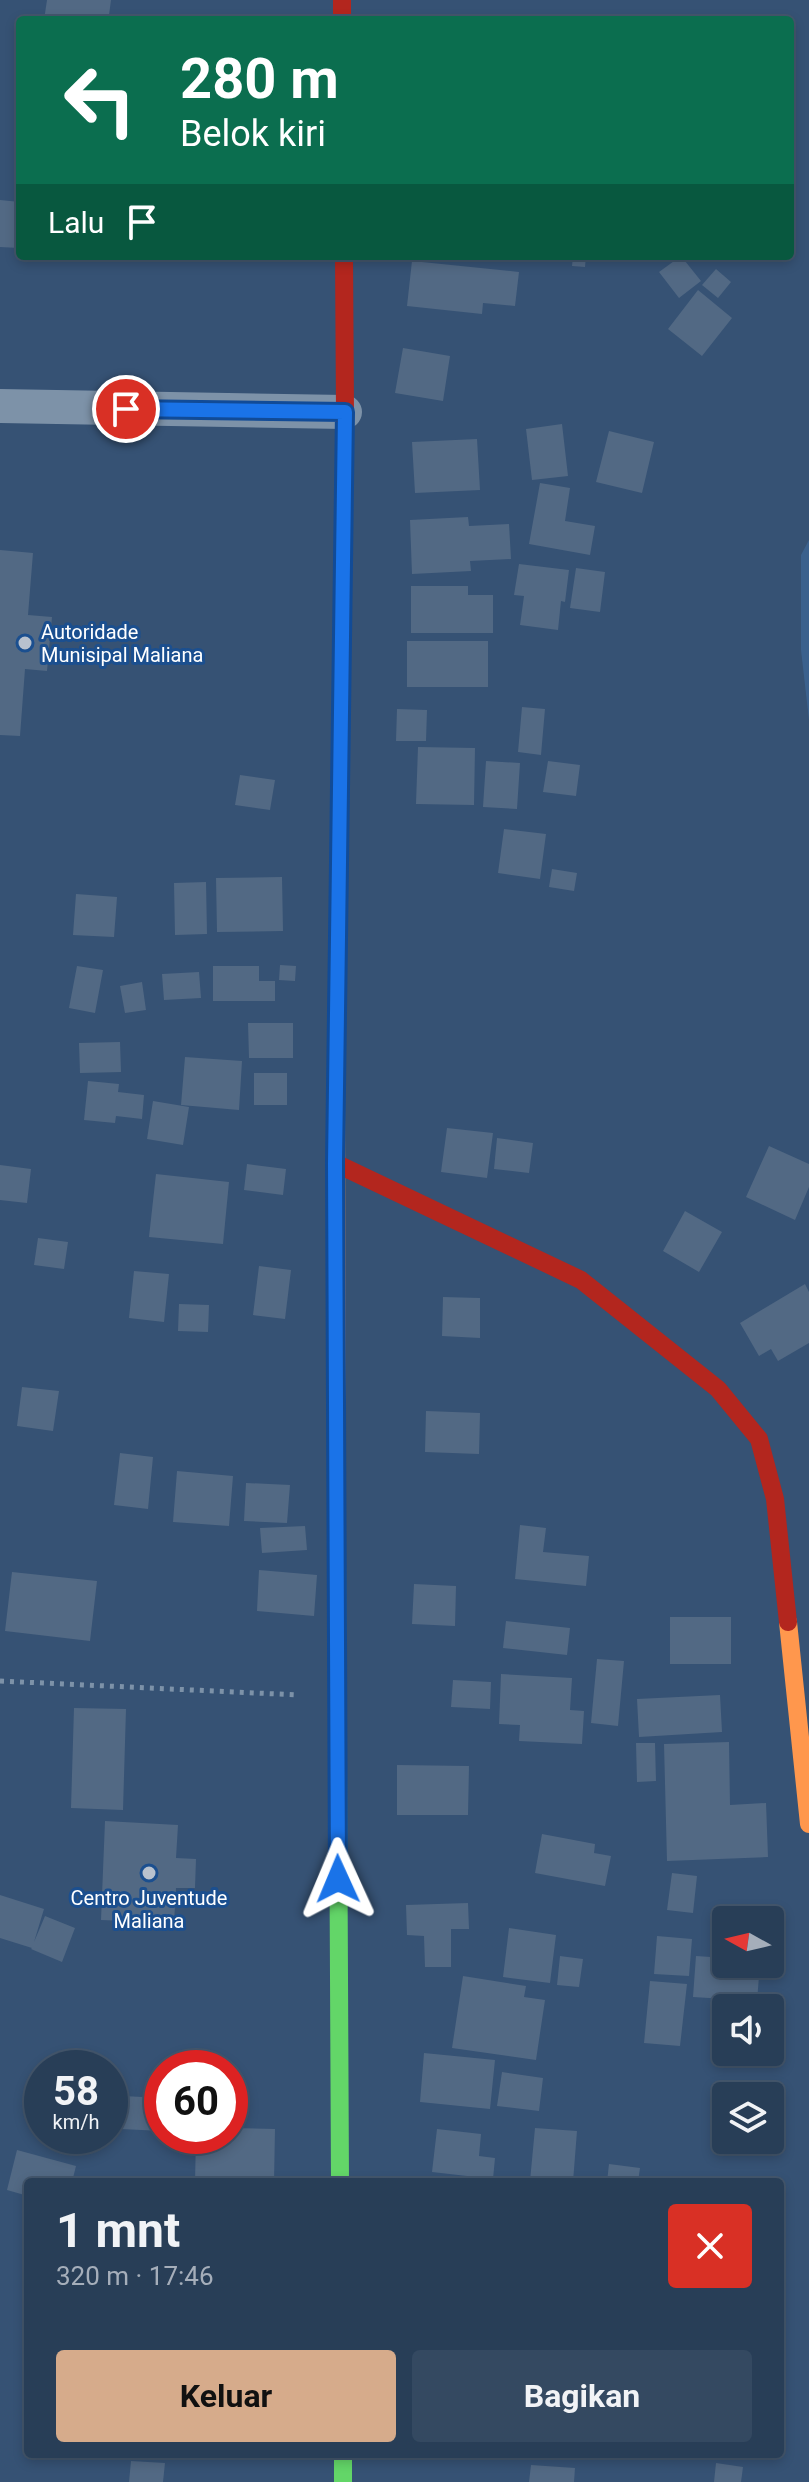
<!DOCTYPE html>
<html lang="id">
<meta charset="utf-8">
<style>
body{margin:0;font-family:Roboto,sans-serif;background:#344961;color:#f1f3f6;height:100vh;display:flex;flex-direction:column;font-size:30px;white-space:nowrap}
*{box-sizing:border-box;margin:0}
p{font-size:26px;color:#a5aeba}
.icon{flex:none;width:44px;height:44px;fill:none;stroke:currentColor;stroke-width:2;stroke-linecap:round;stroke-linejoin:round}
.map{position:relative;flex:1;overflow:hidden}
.details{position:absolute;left:24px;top:2178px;width:760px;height:280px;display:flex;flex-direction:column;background:#283e57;border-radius:8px;box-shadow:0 4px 12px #0003,0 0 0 2px #44576d}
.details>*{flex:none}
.top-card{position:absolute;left:16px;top:16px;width:778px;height:244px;border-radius:8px;box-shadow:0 4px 12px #0003,0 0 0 2px #44576d;background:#0b6e4f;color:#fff;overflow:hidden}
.needle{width:52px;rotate:278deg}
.controls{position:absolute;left:712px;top:1906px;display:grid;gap:16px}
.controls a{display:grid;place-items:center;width:72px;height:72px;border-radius:8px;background:#283e57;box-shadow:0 4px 12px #0003,0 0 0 2px #44576d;font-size:40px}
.speed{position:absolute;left:24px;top:2050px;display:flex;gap:16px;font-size:40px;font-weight:700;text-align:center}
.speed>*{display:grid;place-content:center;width:104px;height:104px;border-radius:50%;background:#283e57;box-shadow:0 4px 12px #0003,0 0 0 2px #44576d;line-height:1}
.speed small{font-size:20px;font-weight:400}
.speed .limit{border:12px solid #d22;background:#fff;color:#111}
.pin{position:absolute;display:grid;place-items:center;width:68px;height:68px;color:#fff;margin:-34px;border:4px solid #fff;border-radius:50%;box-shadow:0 2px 8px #0007}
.me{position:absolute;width:88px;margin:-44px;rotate:359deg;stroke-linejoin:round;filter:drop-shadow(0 0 6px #0008)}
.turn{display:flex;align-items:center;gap:28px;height:168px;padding:0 32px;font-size:36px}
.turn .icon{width:104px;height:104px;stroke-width:2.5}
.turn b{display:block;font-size:56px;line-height:68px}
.then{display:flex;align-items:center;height:76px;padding:0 32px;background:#0003;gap:16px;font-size:30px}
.round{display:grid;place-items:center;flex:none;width:84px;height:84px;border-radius:8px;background:#344961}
.head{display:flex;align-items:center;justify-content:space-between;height:136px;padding:0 32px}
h1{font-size:48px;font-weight:700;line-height:60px}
.action{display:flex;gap:16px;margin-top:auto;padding:16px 32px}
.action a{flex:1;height:92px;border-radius:8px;background:#d6ab8b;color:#111;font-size:32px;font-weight:700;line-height:92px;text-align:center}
.action a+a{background:#344961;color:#f1f3f6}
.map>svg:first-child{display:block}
.water{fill:#3b618d}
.building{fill:#526984}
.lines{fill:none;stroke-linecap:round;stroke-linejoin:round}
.path{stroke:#7d92a8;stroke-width:5;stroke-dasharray:4 6;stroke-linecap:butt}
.street{stroke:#7d92a8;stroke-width:34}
.fast{stroke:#63d668;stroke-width:18}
.slow{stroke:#ff974d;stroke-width:18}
.jam{stroke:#b3261e;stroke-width:18}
.route-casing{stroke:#114b97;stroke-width:20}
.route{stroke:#1a73e8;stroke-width:14}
.poi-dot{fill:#b9c2ce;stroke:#1b4f8f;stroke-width:3}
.labels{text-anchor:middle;stroke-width:6;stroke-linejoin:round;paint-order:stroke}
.poi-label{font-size:20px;fill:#fff;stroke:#1b4f8f;text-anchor:start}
</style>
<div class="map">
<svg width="809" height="2482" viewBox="0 0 809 2482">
<rect width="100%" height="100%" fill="#365274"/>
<!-- water -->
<path class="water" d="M809,540V720L801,650V555Z"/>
<!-- building -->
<path class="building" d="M47,0H111L109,15L130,17V20H44Z
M0,200L20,202L19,248L0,247Z
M573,256H586L585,267L572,266Z
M681,256L701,281L679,298L659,272Z
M412,261L519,272L515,306L483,303L482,314L407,306Z
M716,269L731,282L718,298L702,285Z
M698,290L732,318L702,356L668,329Z
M403,348L450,356L443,401L395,393Z
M562,424L568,476L532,480L526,429Z
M609,431L654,442L642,493L596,482Z
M477,439L480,490L415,493L412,442Z
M540,483L570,488L565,521L595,526L590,555L529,544Z
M468,517L469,526L509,524L511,559L470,561L471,571L412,574L410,520Z
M0,550L33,553L28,615L52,617L47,671L25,669L20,736L0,735Z
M519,564L569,570L565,602L561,601L558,630L520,625L524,596L514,595Z
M576,568L605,572L600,612L570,608Z
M411,586H468V595H493V633H411Z
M407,641H488V687H407Z
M522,707L545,709L541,755L518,752Z
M397,709L427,710L426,741H396Z
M418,747L475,748L474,805L416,804Z
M486,761L520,763L517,809L483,807Z
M548,761L580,765L576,796L543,792Z
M240,775L275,780L270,810L235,805Z
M504,829L546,834L540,879L498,873Z
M552,869L577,873L574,891L549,887Z
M282,877L283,931L217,932L216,878Z
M206,882L207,934L175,935L174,883Z
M76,894L117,897L114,937L73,935Z
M280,965L296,966L295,981L279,980Z
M77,966L103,970L95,1013L69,1008Z
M213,966H259V981H275V1001H213Z
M199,972L201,998L164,1000L162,974Z
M142,982L146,1010L125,1013L120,986Z
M248,1023H293V1058H249Z
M120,1042L121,1072L80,1073L79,1043Z
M185,1057L242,1061L239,1110L181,1105Z
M254,1073H287V1105H254Z
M88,1081L119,1084L118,1092L144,1095L142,1119L116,1116L115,1123L84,1120Z
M153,1101L189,1107L183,1145L147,1139Z
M447,1128L493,1133L487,1178L441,1172Z
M497,1138L533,1143L529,1173L494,1169Z
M769,1146L809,1164V1187L795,1220L746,1197Z
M247,1164L286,1169L283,1195L244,1190Z
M0,1165L31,1169L27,1203L0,1200Z
M156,1174L229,1182L223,1244L149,1237Z
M685,1211L722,1232L699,1272L663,1251Z
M38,1238L68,1242L64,1269L34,1265Z
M259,1266L291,1270L285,1319L253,1315Z
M134,1271L169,1274L164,1322L129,1318Z
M805,1284L809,1292V1343L778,1361L771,1349L759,1356L740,1323Z
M443,1297L480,1298V1338L442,1336Z
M179,1304L209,1305L208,1332L178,1331Z
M22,1387L59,1391L53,1431L17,1426Z
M426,1411L480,1413L479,1454L425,1452Z
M120,1453L153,1457L148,1509L114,1505Z
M177,1471L233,1476L229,1526L173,1522Z
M246,1483L290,1485L287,1523L244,1521Z
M520,1525L546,1528L543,1552L589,1556L586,1586L515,1579Z
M305,1526L307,1550L262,1553L260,1528Z
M259,1570L317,1575L314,1616L257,1611Z
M12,1572L97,1581L90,1641L5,1631Z
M414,1584L456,1586L455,1626L412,1624Z
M670,1617H731V1664H670Z
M506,1621L570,1628L567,1655L503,1648Z
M597,1659L624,1661L618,1726L591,1723Z
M501,1674L572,1678L570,1710L584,1711L582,1744L519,1741L520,1725L499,1724Z
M453,1680L491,1682L490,1709L451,1707Z
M720,1695L722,1732L639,1737L637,1699Z
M74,1708L126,1709L123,1810L71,1808Z
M729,1742L730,1805L766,1803L768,1857L667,1861L664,1744Z
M636,1743H655L656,1781L637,1782Z
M397,1765L469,1766L468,1815H397Z
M105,1821L178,1825L176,1858L196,1859L195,1888H176L174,1923L101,1920Z
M542,1834L595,1844L594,1853L611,1856L605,1886L535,1873Z
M672,1873L697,1876L693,1913L667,1910Z
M0,1895L44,1909L34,1942L45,1916L75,1928L62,1962L31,1949L32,1948L0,1938Z
M468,1903L469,1929H451V1967H425L424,1936L407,1935L406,1905Z
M509,1928L556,1935L550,1983L503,1977Z
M657,1936L692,1939L689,1976L654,1974Z
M560,1956L583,1959L579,1987L557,1985Z
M696,1956L726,1958V1964H760L757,2001L693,1997Z
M463,1976L526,1986L524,1997L545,2000L536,2060L452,2048Z
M650,1981L687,1984L680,2046L644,2043Z
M424,2053L495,2060L490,2109L420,2102Z
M502,2072L543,2078L539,2111L497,2106Z
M123,2096L162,2098V2131L121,2129Z
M230,2128L275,2129L274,2182H195L196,2136H230Z
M535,2128L577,2131L573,2182L530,2181Z
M437,2129L481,2134L479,2156L495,2158L493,2179L432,2172Z
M17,2150L76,2166L72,2182H28V2196L7,2190Z
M609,2164L640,2168L638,2182H607Z
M131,2461L165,2463L163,2482H129Z
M716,2463L743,2467L741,2482H714Z
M531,2465L575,2468L574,2482H529Z"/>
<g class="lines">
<!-- path -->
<path class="path" d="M0,1681L299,1695"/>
<!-- street -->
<path class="street" d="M0,406L345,412"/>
<!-- fast -->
<path class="fast" d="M336,1089L342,647
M337,1565L340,2182
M343,2454V2482"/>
<!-- slow -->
<path class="slow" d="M336,1089L337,1565
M788,1622L809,1824"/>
<!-- jam -->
<path class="jam" d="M342,0V20
M342,647L345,412L344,256
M335,1163L581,1280L718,1389L759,1439L775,1499L788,1622"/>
</g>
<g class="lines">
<!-- route casing -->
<g class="route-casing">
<path id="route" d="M126,409L345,412L335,1163L338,1879"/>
</g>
<!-- route -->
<use href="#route" class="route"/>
</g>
<!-- markers -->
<g class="poi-dot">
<circle cx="25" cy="643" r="8"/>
<circle cx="149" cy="1873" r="8"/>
</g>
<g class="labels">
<!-- poi labels -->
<g class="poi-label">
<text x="41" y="639">Autoridade<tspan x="41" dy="23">Munisipal Maliana</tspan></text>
<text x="149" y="1905" text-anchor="middle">Centro Juventude<tspan x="149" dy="23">Maliana</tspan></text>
</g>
</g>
</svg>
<div class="controls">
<a><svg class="needle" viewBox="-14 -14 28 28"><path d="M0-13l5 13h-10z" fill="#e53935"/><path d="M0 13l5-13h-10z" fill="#a5aeba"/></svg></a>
<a><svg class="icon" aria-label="sound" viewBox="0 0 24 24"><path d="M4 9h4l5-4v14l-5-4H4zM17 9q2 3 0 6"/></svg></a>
<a><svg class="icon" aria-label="layers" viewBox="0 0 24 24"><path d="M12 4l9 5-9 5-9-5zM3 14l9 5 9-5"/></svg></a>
</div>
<div class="speed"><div>58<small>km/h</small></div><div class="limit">60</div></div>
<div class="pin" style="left:126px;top:409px;background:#d93025"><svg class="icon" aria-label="arrive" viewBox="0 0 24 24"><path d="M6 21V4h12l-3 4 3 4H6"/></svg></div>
<svg class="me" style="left:338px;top:1879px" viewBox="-20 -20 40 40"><path d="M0-17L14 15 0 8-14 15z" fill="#1a73e8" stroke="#fff" stroke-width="4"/></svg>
<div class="top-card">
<div class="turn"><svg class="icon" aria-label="left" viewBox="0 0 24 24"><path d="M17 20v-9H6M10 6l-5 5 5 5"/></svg><div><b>280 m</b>Belok kiri</div></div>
<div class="then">Lalu<svg class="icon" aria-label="arrive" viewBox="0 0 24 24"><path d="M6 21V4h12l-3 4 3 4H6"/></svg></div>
</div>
<section class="details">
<div class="head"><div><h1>1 mnt</h1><p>320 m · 17:46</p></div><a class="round" style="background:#d93025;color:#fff"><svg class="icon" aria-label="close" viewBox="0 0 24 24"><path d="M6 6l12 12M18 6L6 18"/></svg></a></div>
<div class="action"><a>Keluar</a><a>Bagikan</a></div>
</section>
</div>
